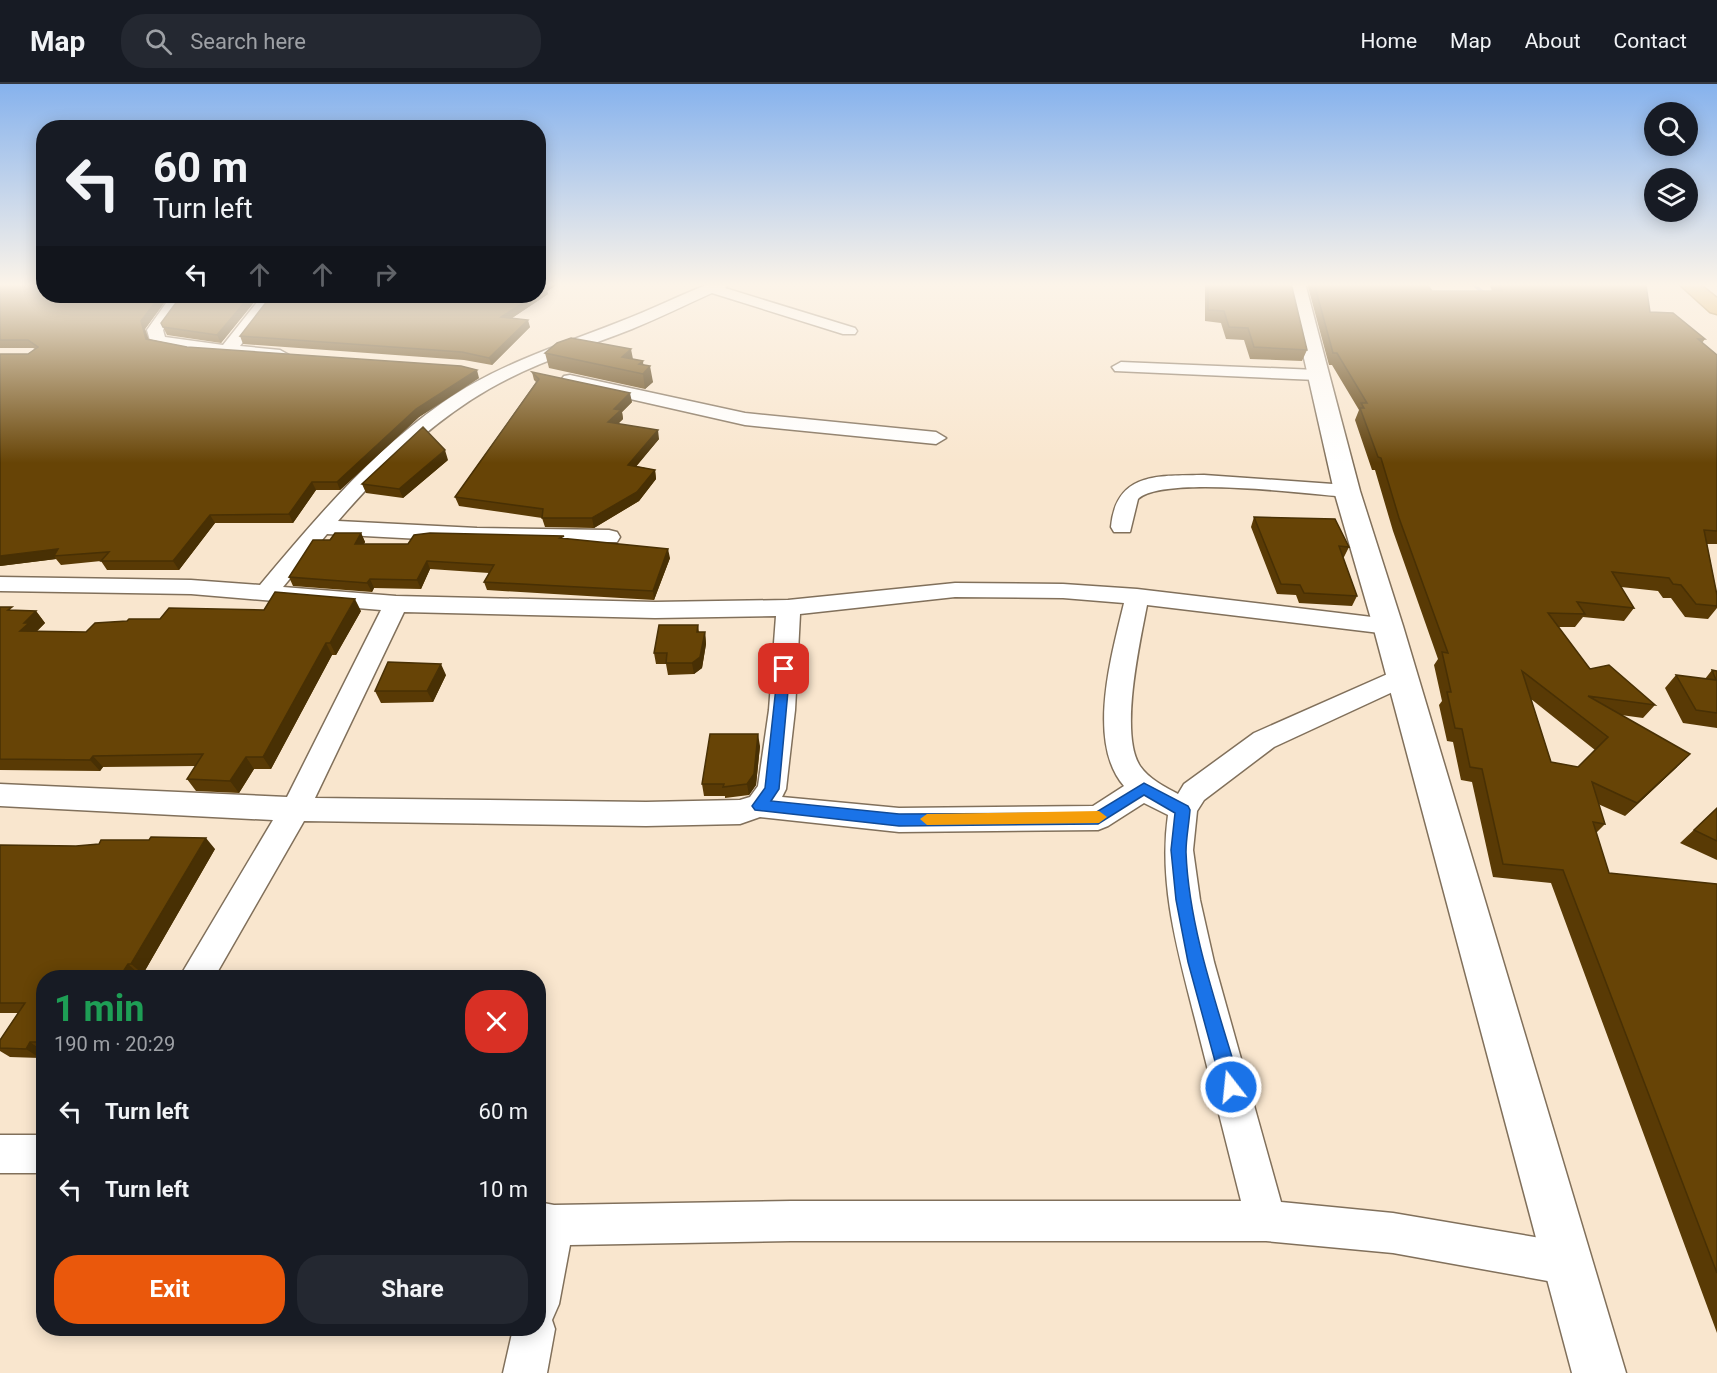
<!DOCTYPE html>
<meta charset="utf-8">
<style>
body{margin:0;font-family:Roboto,sans-serif;background:#242831;color:#f1f3f6;height:100vh;display:flex;flex-direction:column;font-size:22px;white-space:nowrap}
*{box-sizing:border-box;margin:0}
p{font-size:20px;color:#9ea1a6}
.icon{flex:none;width:33px;height:33px;fill:none;stroke:currentColor;stroke-width:2;stroke-linecap:round;stroke-linejoin:round}
.map{position:relative;flex:1;overflow:hidden}
.drawer{position:absolute;left:36px;top:886px;width:510px;height:366px;display:flex;flex-direction:column;background:#171b24;border-radius:24px;box-shadow:0 3px 15px #0003}
.drawer>*{flex:none}
.hud{position:absolute;left:36px;top:36px;width:510px;height:183px;border-radius:24px;box-shadow:0 3px 15px #0003;background:#171b24;color:#f1f3f6;overflow:hidden}
.controls{position:absolute;left:1644px;top:18px;display:grid;gap:12px}
.controls a{display:grid;place-items:center;width:54px;height:54px;border-radius:50%;background:#171b24;box-shadow:0 3px 15px #0003;font-size:30px}
.pin{position:absolute;display:grid;place-items:center;width:51px;height:51px;color:#fff;margin:-26px;border-radius:12px;box-shadow:0 3px 9px #0006}
.me{position:absolute;width:66px;margin:-33px;rotate:344deg;stroke-linejoin:round;filter:drop-shadow(0 0 4px #0008)}
.turn{display:flex;align-items:center;gap:21px;height:126px;padding:0 18px;font-size:27px}
.turn .icon{width:78px;height:78px;stroke-width:2.5}
.turn b{display:block;font-size:42px;line-height:51px}
.lanes{display:flex;align-items:center;height:57px;padding:0 18px;background:#0003;justify-content:center;gap:30px;direction:ltr}
.lanes .off{opacity:.35}
.round{display:grid;place-items:center;flex:none;width:63px;height:63px;border-radius:24px;background:#242831}
.summary{display:flex;align-items:center;justify-content:space-between;height:102px;padding:0 18px}
h1{font-size:36px;font-weight:700;line-height:45px;color:#1e9e55}
.action{display:flex;gap:12px;margin-top:auto;padding:12px 18px}
.action a{flex:1;height:69px;border-radius:24px;background:#ea580c;color:#fff;font-size:24px;font-weight:700;line-height:69px;text-align:center}
.action a+a{background:#242831;color:#f1f3f6}
ul{padding:0;list-style:none}
li{display:flex;align-items:center;gap:18px;height:78px;padding:0 18px}
li div{flex:1}
li b{display:block;font-size:22px}
li em{font-style:normal}
header{display:flex;align-items:center;gap:36px;box-sizing:border-box;height:84px;padding:0 30px;background:#171b24;border-bottom:2px solid #363941}
header strong{font-size:28px}
nav{display:flex;gap:33px;margin-inline-start:auto;font-size:21px}
.search{width:420px;height:54px;background:#242831;display:flex;align-items:center;gap:15px;box-sizing:border-box;padding:0 21px;border-radius:24px;color:#9ea1a6;font-size:22px}
.map>svg:first-child{display:block}
.lines{fill:none;stroke-linecap:round;stroke-linejoin:round}
.stream{fill:#7b8cba;fill-rule:evenodd}
.minor-casing{stroke:#81705b;stroke-width:3}
.secondary-casing{stroke:#81705b;stroke-width:3}
.trunk-casing{stroke:#966a1c;stroke-width:3}
.minor{fill:#fff;fill-rule:evenodd}
.secondary{fill:#fff;fill-rule:evenodd}
.trunk{fill:#d09c40;fill-rule:evenodd}
.wall{fill:#593a05;fill-rule:evenodd}
.shaded-wall{fill:#483004}
.building{fill:#674406;stroke:#483004;stroke-width:1.5;fill-rule:evenodd}
.route{fill:#1a73e8;stroke:#114b97;stroke-width:1.5}
.slow{fill:#f59e0b}
</style>
<header>
<strong>Map</strong>
<div class="search"><svg class="icon" aria-label="search" viewBox="0 0 24 24"><circle cx="10" cy="10" r="6"/><path d="M15 15l6 6"/></svg>Search here</div>
<nav><a>Home</a><a>Map</a><a>About</a><a>Contact</a></nav>
</header>
<div class="map">
<svg width="1717" height="1289" viewBox="0 0 1717 1289">
<rect width="100%" height="100%" fill="#f9e6ce"/>
<g class="lines">
<!-- stream -->
<path class="stream" d="M1469,199H1474L1493,214L1488,215Z"/>
<!-- minor casing -->
<g class="minor-casing">
<path id="minor" d="M711,199H730L725,204L855,244L857,247L855,250H843L712,209C685,221 659,234 632,245C584,264 534,279 489,305C430,339 381,387 338,437L477,444L609,446L617,448L620,453L617,458H477L327,450L283,503L396,512L655,518L788,516L955,499L1063,500L1137,505L1397,536L1400,542L1397,548L1388,550L1147,521C1140,558 1119,650 1140,682C1149,695 1165,703 1178,710L1184,700L1254,649L1392,588L1401,585L1410,588L1414,594L1410,600L1274,663L1204,716L1197,727L1193,766L1200,816L1214,878L1281,1118L1393,1129L1570,1159L1585,1165L1591,1180L1585,1195L1570,1201L1393,1169L1266,1157H791L570,1161L559,1220L552,1236L555,1245L547,1289H503L513,1245H538V1118L554,1121L791,1117H1241C1226,1058 1211,998 1196,939C1179,871 1158,802 1168,731L1144,719L1108,742L1098,746L899,748L760,733L740,740L646,742L304,737L214,894H179L273,736L0,722V700L287,713L381,526L191,510L0,507V493L191,496L260,501C315,435 371,369 442,319C496,281 558,262 619,238C651,226 680,211 711,199ZM955,513L1063,514L1124,519C1112,570 1086,658 1124,702L1093,722L899,724L782,713L786,705L795,626L800,530ZM404,528L655,534L776,532L769,626L758,702L750,713L740,716L646,718L315,714Z
M171,212H187L163,246L165,253L223,261L262,212H277L240,262L280,266L289,271L280,276L191,268L151,260L147,246Z
M1121,278L1317,286L1326,291L1317,296L1115,287L1112,283Z
M570,291L745,329L936,348L946,354L936,360L745,341L564,300L561,296L564,292Z
M1204,391L1347,401L1354,403L1357,407L1354,411L1347,413C1309,410 1163,391 1138,415L1130,448H1114L1111,443C1116,387 1160,392 1204,391Z
M0,1051H44V1089H0Z"/>
</g>
<!-- secondary casing -->
<g class="secondary-casing">
<path id="secondary" d="M1287,199H1305L1360,407L1403,542L1626,1289H1572L1373,542L1334,407Z"/>
</g>
<!-- trunk casing -->
<g class="trunk-casing">
<path id="trunk" d="M1678,199H1698L1717,214V230L1710,228Z"/>
</g>
<!-- minor -->
<use href="#minor" class="minor"/>
<!-- secondary -->
<use href="#secondary" class="secondary"/>
<!-- trunk -->
<use href="#trunk" class="trunk"/>
</g>
<!-- wall -->
<path class="wall" d="M0,199L44,212H169L145,245L148,255L187,263L479,294L419,333L340,406H316L293,439H215L179,486H107L101,477L61,481L56,475L0,482L28,270L35,265L33,264H0Z
M538,199H560L547,207L548,210L512,234L530,243L492,281L464,276L243,260L240,252Z
M1205,199H1291L1307,266L1302,277L1250,275L1244,256L1226,255L1221,239L1205,237Z
M1307,199H1426L1432,207H1492L1489,199H1637L1650,228L1705,255L1702,259L1717,271V460H1707L1717,511V524L1708,535L1685,533L1671,514H1663L1658,507L1621,503L1634,524L1624,537L1583,533L1575,543H1558L1590,585L1655,621L1643,634L1621,631L1677,683L1625,732L1598,720L1605,740L1596,749L1609,789L1717,800V1249L1551,799L1493,793L1472,698L1461,696L1453,658L1447,657L1439,621L1442,617L1434,581L1438,575L1393,447L1375,386H1372L1355,336L1359,326L1332,281H1329ZM1531,615L1595,666L1578,683L1551,678Z
M259,212L221,259L167,251L163,243Z
M545,269L633,275L643,277V281L653,298L645,305L549,284Z
M532,288L632,318L622,328L623,335L618,340L659,355L636,382L655,386L656,395L639,417L594,444L545,443L542,434L459,422L455,413L536,298L534,296Z
M448,376L403,414L366,409L362,400Z
M1254,433L1349,463L1344,473H1343L1357,512L1352,522L1299,519L1296,511L1277,510L1251,443Z
M361,449L365,458L364,460H408L565,455L670,474L654,516L487,506L484,498L489,489L430,485L421,505L374,504L372,508L293,502L289,493L330,456Z
M0,523L15,527H36L45,539L36,548H86L160,535L361,527L336,571H332L271,685H254L239,709L196,707L187,695L196,682L103,683L100,687L0,686Z
M698,541L699,548H705L706,560L702,584L694,590L668,591L666,580H656L654,569Z
M1712,586L1717,587V644L1683,639L1665,604L1676,591L1705,595Z
M446,591L433,618L381,619L375,607Z
M760,662L756,701L749,711L725,714V712H704L702,700Z
M1717,724V776L1680,759Z
M0,761L215,765L143,890H139L137,894H44V969L40,974L10,973L0,967V956L18,929H0Z"/>
<!-- shaded-wall -->
<path class="shaded-wall" d="M547,199H560L547,207L548,210L503,240L501,233L534,212H538V208L541,202Z
M160,212H169L145,245L151,262L146,255L141,237Z
M250,212H259L221,259L217,251Z
M528,236L530,243L492,281L489,274Z
M631,265L634,280L622,273Z
M643,277L644,288L650,282L653,298L645,305L643,290L639,280Z
M477,286L479,294L419,333L340,406L337,398L416,325Z
M630,309L632,318L622,328L623,335L610,347L608,338L614,325Z
M658,346L659,355L630,390L628,381Z
M445,366L448,376L403,414L399,405Z
M655,386L656,395L639,417L594,444L592,434Z
M312,398L316,406L293,439L289,430Z
M210,431L215,439L179,486L173,477Z
M361,449L365,458L359,469L355,460Z
M58,465L54,472L56,475L0,482V472Z
M668,465L670,474L654,516L653,507Z
M427,477L430,485L421,505L417,496Z
M370,495L374,504L372,508L367,499Z
M355,515L361,527L336,571L330,559Z
M36,527L45,539L36,548L20,547L24,539Z
M705,548L706,560L702,584L694,590L692,579Z
M326,559L332,571L271,685L263,673Z
M441,580L446,591L433,618L427,607Z
M758,650L760,662L756,701L749,711L747,700Z
M1690,670L1677,683L1625,732L1637,719Z
M93,672L103,683L100,687L90,676Z
M246,673L254,685L239,709L230,697Z
M206,754L215,765L143,890L131,880Z
M128,880L139,890L137,894H119Z
M30,958L44,968L40,974L26,965Z"/>
<!-- building -->
<path class="building" d="M0,199H44V212H160L141,237L146,255L187,263L461,282L477,286L416,325L337,398H312L289,430L210,431L173,477H101L109,468L54,472L58,465L0,472V270H28L38,263L28,256H0Z
M538,199H547L541,202L546,203L538,208Z
M1208,199H1291L1307,266L1254,263L1248,244L1229,243L1224,227L1208,226Z
M1314,199H1426L1432,207H1502L1499,199H1637L1638,200L1646,201L1650,228L1673,229L1705,255H1698L1717,271V447L1704,446L1717,511V522L1696,520L1681,501L1673,500L1669,494L1612,488L1634,524L1577,518L1585,530L1548,529L1590,585L1609,581L1655,621L1588,612L1690,670L1637,719L1592,698L1605,740L1593,738L1609,789L1717,800V1189L1563,786L1503,780L1482,685L1470,683L1462,645L1455,644L1447,608H1451L1442,568L1448,569L1399,434L1381,374L1378,373L1360,324H1364L1361,319H1367L1337,269H1333ZM1522,587L1608,653L1578,683L1551,678Z
M181,212H250L217,251L163,243L161,239Z
M271,212H534L501,233L528,236L489,274L462,268L240,252Z
M571,254L631,265L622,273L643,277L639,280L650,282L643,290L545,269L557,259Z
M532,288L630,309L614,325L621,326L608,338L658,346L628,381L655,386L637,408L592,434H542L543,425L455,413L539,295Z
M423,343L445,366L399,405L362,400Z
M1254,433L1335,435L1349,463L1339,462L1357,512L1304,509L1300,501L1281,500Z
M335,449H361L355,460H408L414,451L430,449L564,452L560,454L668,465L653,507L484,498L494,481L427,477L417,496L370,495L367,499L289,493L313,456H330Z
M275,508L355,515L330,559H326L263,673H246L230,697L187,695L203,670L93,672L90,676L0,675V523H12L8,526L36,527L24,539H29L20,547L86,548L95,539L127,537L129,535H160L169,524L264,526Z
M659,541H698L697,548H705L700,573L692,579H666L667,569H654Z
M388,578L441,580L427,607H375Z
M1712,586L1717,587V629L1696,626L1676,591L1716,596Z
M710,650H758L754,690L747,700L723,703L724,700H702Z
M1717,724V757L1694,746Z
M151,753L206,754L131,880H128L119,894H44V958H30L26,965L0,964V956L25,919H0V761L76,762L99,760L101,756H149Z"/>
<!-- sky -->
<linearGradient id="sky" x2="0" y2="1"><stop stop-color="#86b2ed"/><stop offset="0.53" stop-color="#fcf4e9"/><stop offset="1" stop-color="#fcf4e9" stop-opacity="0"/></linearGradient>
<rect width="1717" height="379" fill="url(#sky)"/>
<!-- route -->
<path class="route" d="M784,580L790,585L779,705L771,717L899,730L1095,729L1144,699L1188,722L1190,726C1189,740 1186,754 1186,768C1189,847 1219,927 1241,1003L1238,1009L1231,1012L1225,1009L1222,1003L1188,878L1176,816L1171,766L1175,729L1144,711L1098,740L899,742L755,726L752,722L765,704L778,585Z"/>
<!-- slow -->
<path class="slow" d="M1099,727L1107,733L1099,739L927,741L920,735L927,730Z"/>
</svg>
<div class="controls">
<a><svg class="icon" aria-label="search" viewBox="0 0 24 24"><circle cx="10" cy="10" r="6"/><path d="M15 15l6 6"/></svg></a>
<a><svg class="icon" aria-label="layers" viewBox="0 0 24 24"><path d="M12 4l9 5-9 5-9-5zM3 14l9 5 9-5"/></svg></a>
</div>
<div class="pin" style="left:784px;top:585px;background:#d93025"><svg class="icon" aria-label="arrive" viewBox="0 0 24 24"><path d="M6 21V4h12l-3 4 3 4H6"/></svg></div>
<svg class="me" style="left:1231px;top:1003px" viewBox="-20 -20 40 40"><circle r="17" fill="#1a73e8" stroke="#fff" stroke-width="3"/><path d="M0-11L8 9 0 5-8 9z" fill="#fff"/></svg>
<div class="hud">
<div class="turn"><svg class="icon" aria-label="left" viewBox="0 0 24 24"><path d="M17 20v-9H6M10 6l-5 5 5 5"/></svg><div><b>60 m</b>Turn left</div></div>
<div class="lanes"><svg class="icon" aria-label="left" viewBox="0 0 24 24"><path d="M17 20v-9H6M10 6l-5 5 5 5"/></svg><svg class="icon off" aria-label="ahead" viewBox="0 0 24 24"><path d="M12 20V5M6 11l6-6 6 6"/></svg><svg class="icon off" aria-label="ahead" viewBox="0 0 24 24"><path d="M12 20V5M6 11l6-6 6 6"/></svg><svg class="icon off" aria-label="right" viewBox="0 0 24 24"><path d="M7 20v-9h11M14 6l5 5-5 5"/></svg></div>
</div>
<section class="drawer">
<div class="summary"><div><h1>1 min</h1><p>190 m · 20:29</p></div><a class="round" style="background:#d93025;color:#fff"><svg class="icon" aria-label="close" viewBox="0 0 24 24"><path d="M6 6l12 12M18 6L6 18"/></svg></a></div>
<ul>
<li><svg class="icon" aria-label="left" viewBox="0 0 24 24"><path d="M17 20v-9H6M10 6l-5 5 5 5"/></svg><div><b>Turn left</b></div><em>60 m</em></li>
<li><svg class="icon" aria-label="left" viewBox="0 0 24 24"><path d="M17 20v-9H6M10 6l-5 5 5 5"/></svg><div><b>Turn left</b></div><em>10 m</em></li>
</ul>
<div class="action"><a>Exit</a><a>Share</a></div>
</section>
</div>
